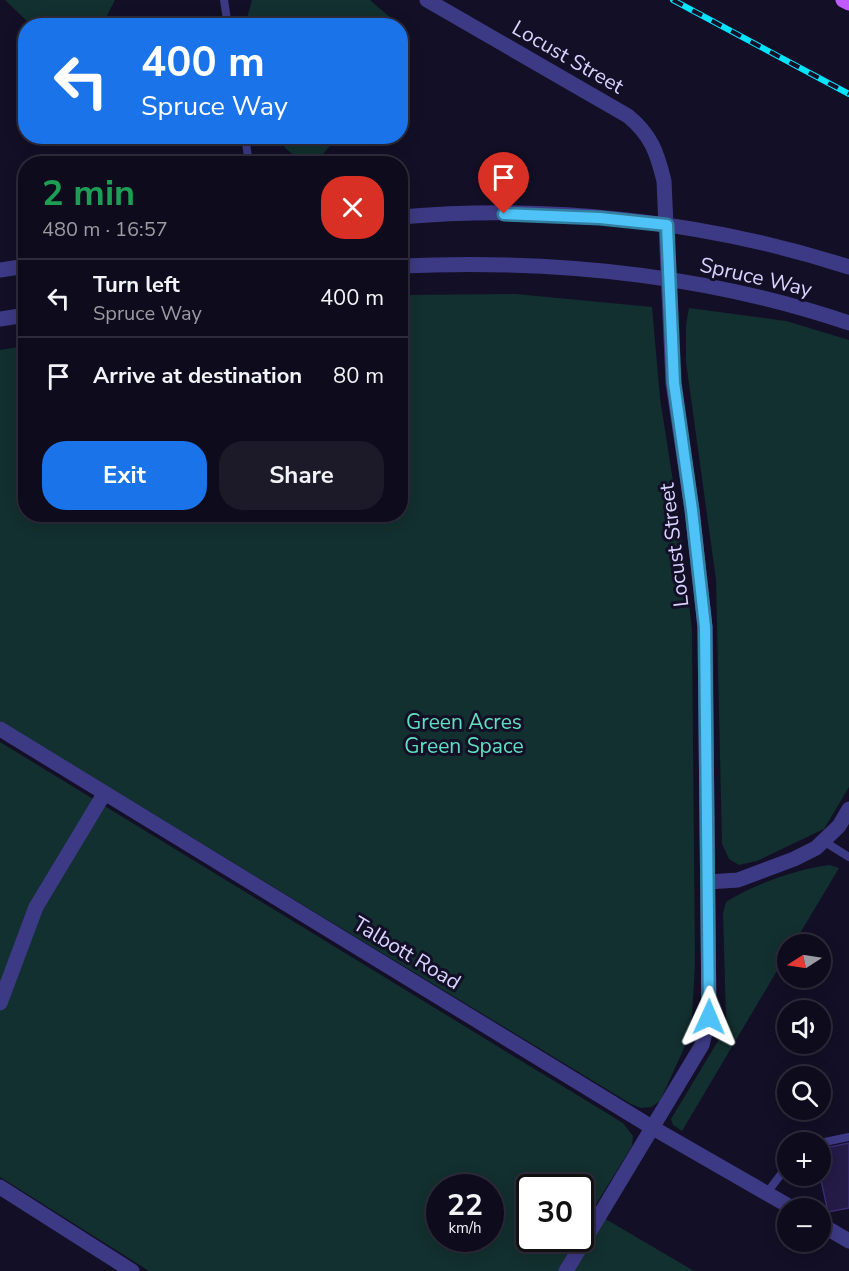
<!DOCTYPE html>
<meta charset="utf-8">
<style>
body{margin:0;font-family:"Nunito Sans",sans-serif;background:#1c1929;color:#f1f3f6;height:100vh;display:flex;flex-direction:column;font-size:22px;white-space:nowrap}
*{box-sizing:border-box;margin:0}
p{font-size:20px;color:#9b9ba3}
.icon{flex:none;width:33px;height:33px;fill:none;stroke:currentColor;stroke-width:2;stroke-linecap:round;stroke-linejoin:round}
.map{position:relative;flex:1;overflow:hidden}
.drawer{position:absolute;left:18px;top:156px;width:390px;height:366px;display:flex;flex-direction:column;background:#0e0b1c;border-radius:24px;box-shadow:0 3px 15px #0003,0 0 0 2px #2e2b3b}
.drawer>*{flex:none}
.guide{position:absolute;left:18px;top:18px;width:390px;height:126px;border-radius:24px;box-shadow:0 3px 15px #0003,0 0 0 2px #2e2b3b;background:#1a73e8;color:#fff;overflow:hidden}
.needle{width:39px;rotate:258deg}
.tools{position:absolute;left:777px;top:934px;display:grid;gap:12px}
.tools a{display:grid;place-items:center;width:54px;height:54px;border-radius:50%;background:#0e0b1c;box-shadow:0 3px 15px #0003,0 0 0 2px #2e2b3b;font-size:30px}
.speed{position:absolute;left:426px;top:1174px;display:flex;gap:12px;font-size:30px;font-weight:700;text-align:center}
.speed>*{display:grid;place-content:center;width:78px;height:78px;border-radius:50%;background:#0e0b1c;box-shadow:0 3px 15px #0003,0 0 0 2px #2e2b3b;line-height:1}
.speed small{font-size:15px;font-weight:400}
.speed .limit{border:3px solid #111;border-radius:9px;background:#fff;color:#111}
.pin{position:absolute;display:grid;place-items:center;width:51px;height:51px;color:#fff;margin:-62px -26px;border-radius:50% 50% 50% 0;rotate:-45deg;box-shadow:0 0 6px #0007}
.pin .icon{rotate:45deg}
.me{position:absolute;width:66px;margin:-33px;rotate:1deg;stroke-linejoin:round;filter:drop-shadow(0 0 4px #0008)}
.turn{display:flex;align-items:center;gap:21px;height:126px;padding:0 24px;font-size:27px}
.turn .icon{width:78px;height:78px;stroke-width:2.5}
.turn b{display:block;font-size:42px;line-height:51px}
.round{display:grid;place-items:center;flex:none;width:63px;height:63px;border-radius:24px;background:#1c1929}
.summary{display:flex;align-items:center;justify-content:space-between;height:102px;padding:0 24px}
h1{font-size:36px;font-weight:700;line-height:45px;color:#1e9e55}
.button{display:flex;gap:12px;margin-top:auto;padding:12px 24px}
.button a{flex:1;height:69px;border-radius:24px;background:#1a73e8;color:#fff;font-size:24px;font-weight:700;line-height:69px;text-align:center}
.button a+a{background:#1c1929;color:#f1f3f6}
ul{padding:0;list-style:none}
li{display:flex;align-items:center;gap:18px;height:78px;padding:0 24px;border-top:2px solid #2e2b3b}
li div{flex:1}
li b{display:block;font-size:22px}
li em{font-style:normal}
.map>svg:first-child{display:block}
.green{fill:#12302f;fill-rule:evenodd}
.building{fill:#241b47;stroke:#3b2d73;stroke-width:1.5}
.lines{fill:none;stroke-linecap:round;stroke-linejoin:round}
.service{stroke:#3d3a85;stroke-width:8}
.minor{stroke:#3d3a85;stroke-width:15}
.tertiary{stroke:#3d3a85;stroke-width:15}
.primary{stroke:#c25bff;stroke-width:15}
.rail-casing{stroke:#00e5ff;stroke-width:6}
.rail{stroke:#130f26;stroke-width:4;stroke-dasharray:11;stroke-linecap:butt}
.route-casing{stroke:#337fa1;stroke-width:15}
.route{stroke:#4fc3f7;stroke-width:10}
.labels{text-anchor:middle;stroke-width:6;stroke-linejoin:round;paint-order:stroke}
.street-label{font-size:21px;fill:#d9d4ff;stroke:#130f26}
.park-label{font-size:21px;fill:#5fe0c0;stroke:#130f26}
</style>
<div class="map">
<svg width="849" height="1271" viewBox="0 0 849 1271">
<rect width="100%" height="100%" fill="#130f26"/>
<!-- green -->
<path class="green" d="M5,0H115L102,25L32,26Z
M252,0H370L399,25H245Z
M275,137H337L315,164C300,164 285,148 275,137Z
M516,294L652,307L660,398L680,526L692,630L695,964L692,1017L685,1046L660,1101L651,1107L641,1108L631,1104L0,721V350L25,346L26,514H400L401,295Z
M689,308L786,321L849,340V787L824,829L757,861L739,865L729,859L722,844L716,580L686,362V325Z
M0,742L623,1123L633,1136L632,1146L592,1211L694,1271H149L0,1177ZM440,1188H490V1239H440ZM530,1188H580V1239H530Z
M830,865L839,868L793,945H788L787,954L682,1131L673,1125L671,1119L724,1031L726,1019L723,913L726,902C752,885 800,868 830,865Z"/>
<!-- building -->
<path class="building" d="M849,1143V1208L828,1212L820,1176V1149Z"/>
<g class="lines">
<!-- service -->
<path class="service" d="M224,0L228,26
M245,136L249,164
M825,842L849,857
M820,1143L849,1137
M766,1194L788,1165"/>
<!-- minor -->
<path class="minor" d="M427,0L628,116C651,135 657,152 664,181L673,383L692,510L705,627L709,1017L702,1045L566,1271
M0,729L653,1128L794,1209
M708,882L738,880L794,859L816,848L839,826L849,809
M0,1003L36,907L104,794
M0,1187L132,1271
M820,1224L849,1241"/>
<!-- tertiary -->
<path class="tertiary" d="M400,217C550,204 706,221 849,267
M400,266C553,259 704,274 849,323
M0,270L26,266
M0,319L26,315"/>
<!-- primary -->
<path class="primary" d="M843,0L849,3"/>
<!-- rail casing -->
<g class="rail-casing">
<path id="rail" d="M673,0L849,94"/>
</g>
<!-- rail -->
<use href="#rail" class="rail"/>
</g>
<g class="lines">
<!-- route casing -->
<g class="route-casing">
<path id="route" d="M504,214L600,218L667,225L674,383L692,510L705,627L709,1017"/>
</g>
<!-- route -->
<use href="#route" class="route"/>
</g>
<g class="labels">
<!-- street labels -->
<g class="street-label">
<text transform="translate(568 57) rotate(30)" y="7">Locust Street</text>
<text transform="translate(756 277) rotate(13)" y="7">Spruce Way</text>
<text transform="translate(674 545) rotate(-97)" y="7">Locust Street</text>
<text transform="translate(407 953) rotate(31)" y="7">Talbott Road</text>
</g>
<!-- park labels -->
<g class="park-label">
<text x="464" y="729">Green Acres<tspan x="464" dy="24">Green Space</tspan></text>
</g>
</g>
</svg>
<div class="tools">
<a><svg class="needle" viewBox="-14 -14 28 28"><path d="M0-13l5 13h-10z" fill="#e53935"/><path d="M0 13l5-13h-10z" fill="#9b9ba3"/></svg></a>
<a><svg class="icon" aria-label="sound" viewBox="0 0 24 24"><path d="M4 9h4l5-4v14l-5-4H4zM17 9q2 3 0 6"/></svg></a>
<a><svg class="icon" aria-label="search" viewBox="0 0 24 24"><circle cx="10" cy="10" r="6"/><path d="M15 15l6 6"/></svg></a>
<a>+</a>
<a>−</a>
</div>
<div class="speed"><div>22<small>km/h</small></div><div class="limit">30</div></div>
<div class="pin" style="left:504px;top:214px;background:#d93025"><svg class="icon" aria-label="arrive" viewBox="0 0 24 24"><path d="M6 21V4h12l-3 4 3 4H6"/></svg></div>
<svg class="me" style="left:709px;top:1017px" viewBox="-20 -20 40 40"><path d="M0-17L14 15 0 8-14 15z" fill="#4fc3f7" stroke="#fff" stroke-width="4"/></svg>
<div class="guide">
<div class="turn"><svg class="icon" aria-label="left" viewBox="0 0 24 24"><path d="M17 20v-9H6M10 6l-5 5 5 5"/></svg><div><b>400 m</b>Spruce Way</div></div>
</div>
<section class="drawer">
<div class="summary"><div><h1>2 min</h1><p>480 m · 16:57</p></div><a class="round" style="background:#d93025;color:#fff"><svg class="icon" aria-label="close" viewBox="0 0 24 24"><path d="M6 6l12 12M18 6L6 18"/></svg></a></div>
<ul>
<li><svg class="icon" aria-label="left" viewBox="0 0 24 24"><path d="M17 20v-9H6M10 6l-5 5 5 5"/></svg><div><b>Turn left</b><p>Spruce Way</p></div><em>400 m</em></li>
<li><svg class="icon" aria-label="arrive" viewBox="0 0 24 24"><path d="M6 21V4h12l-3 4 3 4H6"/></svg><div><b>Arrive at destination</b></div><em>80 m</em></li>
</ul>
<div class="button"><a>Exit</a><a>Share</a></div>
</section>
</div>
